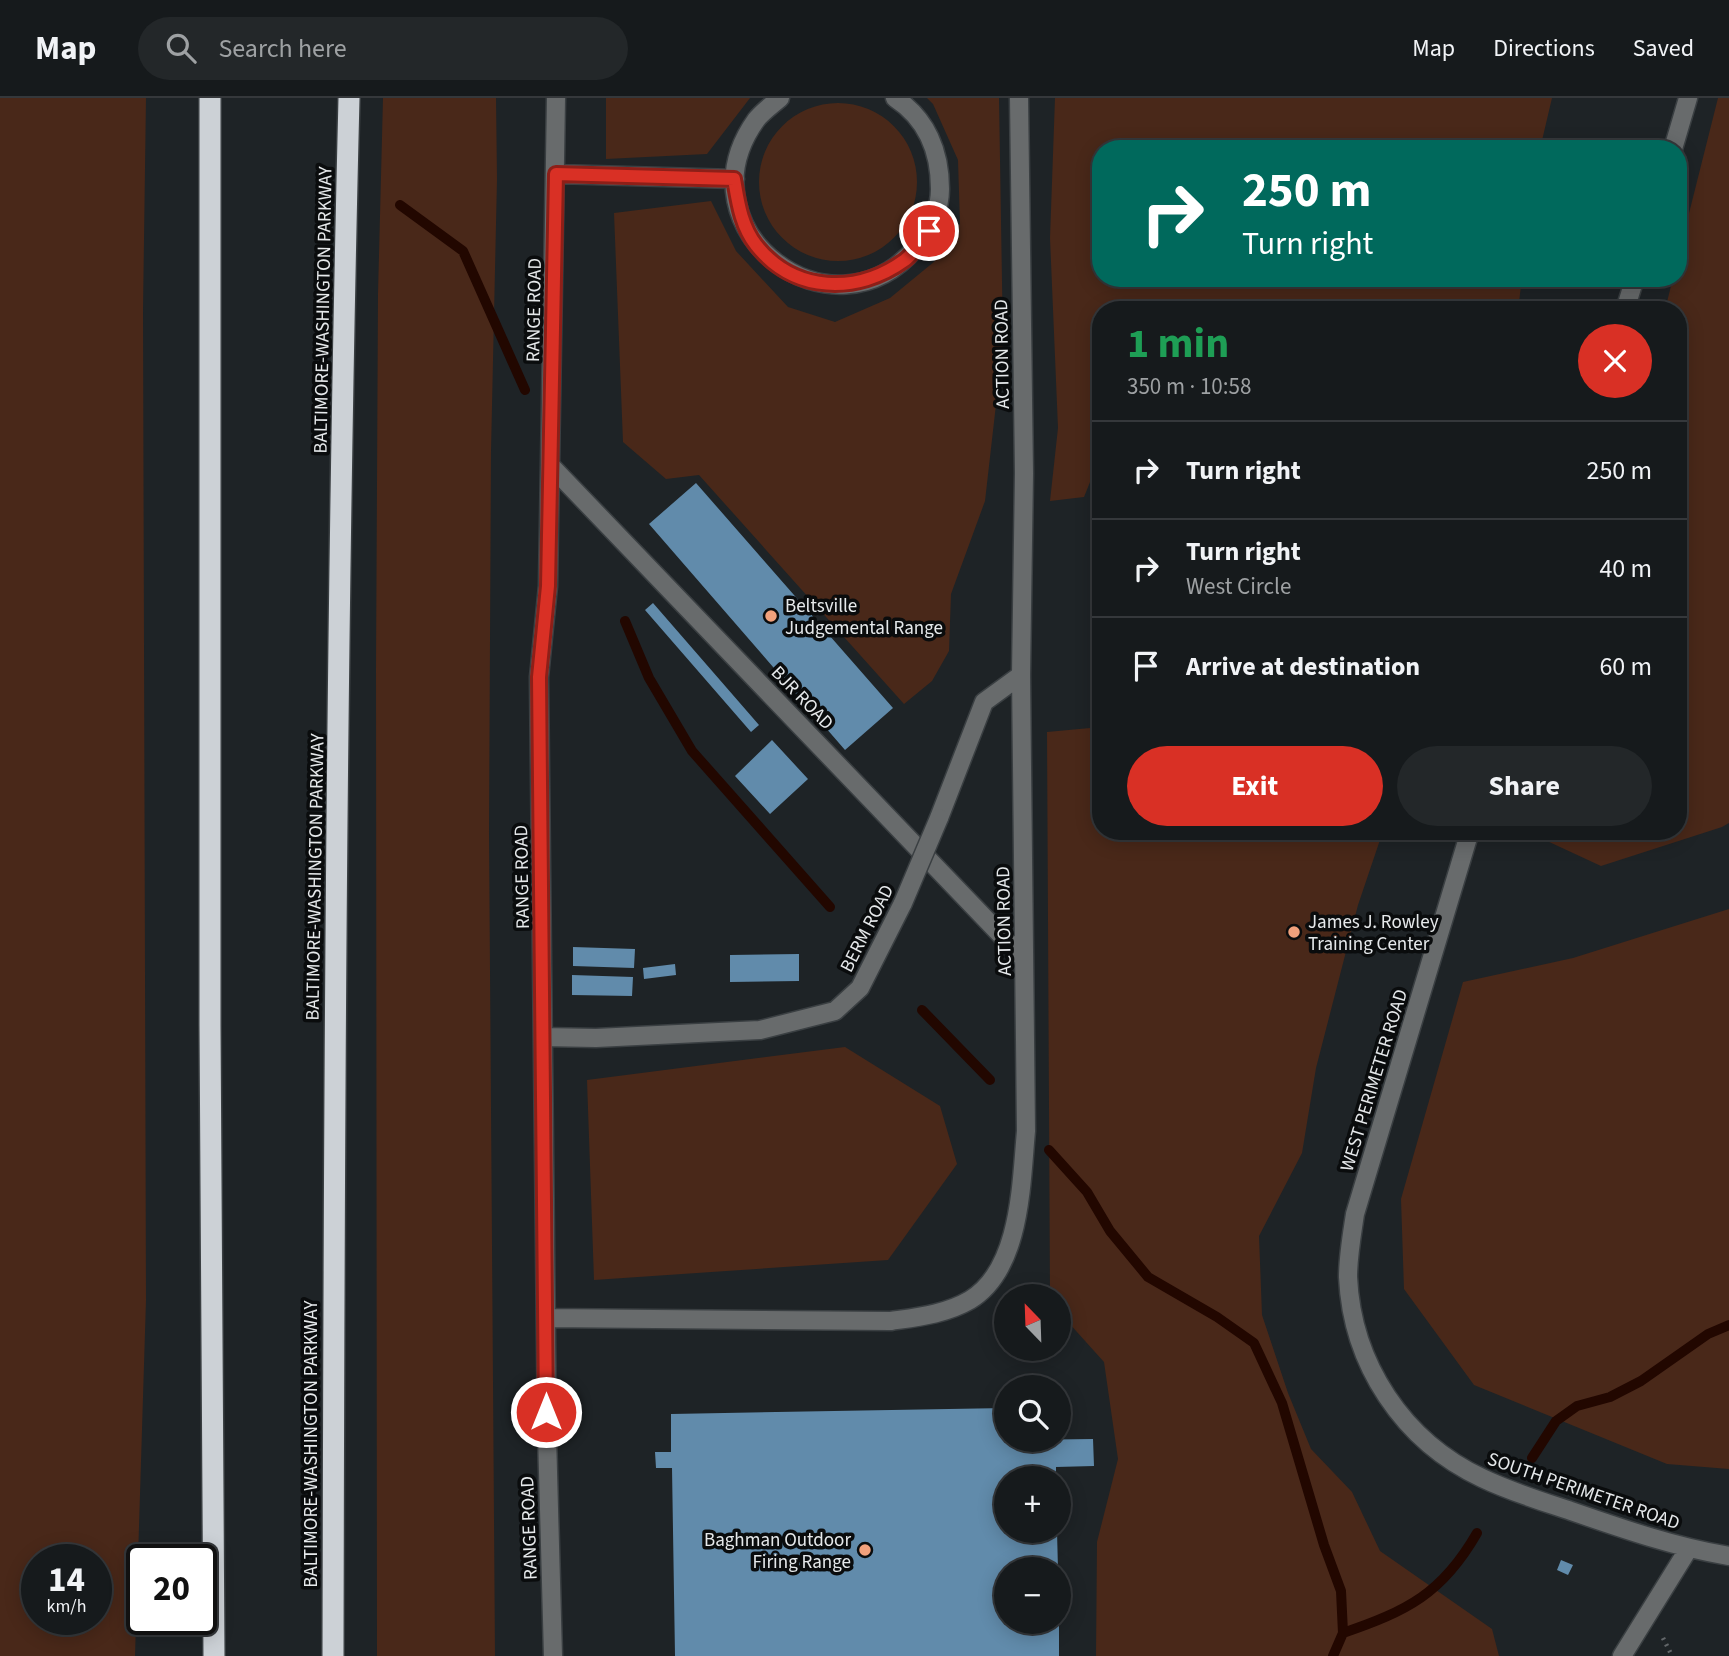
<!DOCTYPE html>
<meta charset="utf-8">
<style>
body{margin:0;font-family:"Source Sans 3",sans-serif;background:#232729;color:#f1f3f6;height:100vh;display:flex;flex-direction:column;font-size:26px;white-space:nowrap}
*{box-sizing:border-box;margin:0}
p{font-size:23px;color:#9ea1a3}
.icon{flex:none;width:38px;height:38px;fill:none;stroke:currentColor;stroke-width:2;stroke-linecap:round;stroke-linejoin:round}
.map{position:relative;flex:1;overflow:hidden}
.drawer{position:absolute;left:1092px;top:203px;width:595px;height:539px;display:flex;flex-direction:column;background:#161a1c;border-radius:28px;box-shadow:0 4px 18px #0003,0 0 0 2px #35383b}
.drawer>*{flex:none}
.guide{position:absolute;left:1092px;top:42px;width:595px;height:147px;border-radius:28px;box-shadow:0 4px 18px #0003,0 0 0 2px #35383b;background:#00695c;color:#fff;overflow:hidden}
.needle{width:46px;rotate:337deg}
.fabs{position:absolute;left:994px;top:1186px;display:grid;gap:14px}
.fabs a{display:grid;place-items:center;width:77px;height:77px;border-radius:50%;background:#161a1c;box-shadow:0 4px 18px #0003,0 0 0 2px #35383b;font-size:35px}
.speed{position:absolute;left:21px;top:1446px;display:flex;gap:14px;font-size:35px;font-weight:700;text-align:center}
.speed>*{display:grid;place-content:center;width:91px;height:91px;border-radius:50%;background:#161a1c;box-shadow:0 4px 18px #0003,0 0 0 2px #35383b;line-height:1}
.speed small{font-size:18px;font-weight:400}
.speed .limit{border:4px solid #111;border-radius:10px;background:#fff;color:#111}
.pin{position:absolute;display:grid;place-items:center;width:60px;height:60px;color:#fff;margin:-30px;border:4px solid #fff;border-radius:50%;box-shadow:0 2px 7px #0007}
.me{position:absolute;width:77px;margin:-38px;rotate:0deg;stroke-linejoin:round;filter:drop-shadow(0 0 5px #0008)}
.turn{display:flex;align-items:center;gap:24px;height:147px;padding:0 35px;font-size:32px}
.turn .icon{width:91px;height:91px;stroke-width:2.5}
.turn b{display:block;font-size:49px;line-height:60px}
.round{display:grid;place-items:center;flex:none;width:74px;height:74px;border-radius:37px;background:#232729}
.overview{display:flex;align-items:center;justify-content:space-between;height:119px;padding:0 35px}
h1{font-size:42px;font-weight:700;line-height:52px;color:#1e9e55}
.primary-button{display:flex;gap:14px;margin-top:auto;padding:14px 35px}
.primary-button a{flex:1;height:80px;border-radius:42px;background:#d93025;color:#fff;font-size:28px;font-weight:700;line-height:80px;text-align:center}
.primary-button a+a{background:#232729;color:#f1f3f6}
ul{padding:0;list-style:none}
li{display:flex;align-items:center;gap:21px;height:98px;padding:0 35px;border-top:2px solid #35383b}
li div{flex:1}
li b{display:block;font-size:26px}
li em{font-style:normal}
header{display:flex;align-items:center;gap:42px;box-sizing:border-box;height:98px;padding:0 35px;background:#161a1c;border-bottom:2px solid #35383b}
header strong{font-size:33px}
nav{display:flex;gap:38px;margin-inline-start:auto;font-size:24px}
.search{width:490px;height:63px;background:#232729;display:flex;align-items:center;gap:18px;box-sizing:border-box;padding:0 24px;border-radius:38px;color:#9ea1a3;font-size:26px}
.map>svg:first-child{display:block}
.green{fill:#492819;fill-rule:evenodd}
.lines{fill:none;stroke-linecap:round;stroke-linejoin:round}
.stream{stroke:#220700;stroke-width:10}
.building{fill:#618bab}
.minor-casing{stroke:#3a3f42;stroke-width:21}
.highway-casing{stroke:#3a3f42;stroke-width:24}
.path{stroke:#626669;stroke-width:4.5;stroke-dasharray:2 5;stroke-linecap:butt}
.minor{stroke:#686b6c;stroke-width:18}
.highway{stroke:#ccd1d6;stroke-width:21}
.minor-bridge-casing{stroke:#3a3f42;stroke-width:21;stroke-linecap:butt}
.minor-bridge{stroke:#686b6c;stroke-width:18}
.route-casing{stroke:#8d1f18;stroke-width:18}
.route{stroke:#d93025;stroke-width:12}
.poi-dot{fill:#f1a17c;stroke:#0a0c0d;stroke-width:2.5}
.labels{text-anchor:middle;stroke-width:7;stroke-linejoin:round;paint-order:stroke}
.street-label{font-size:19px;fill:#e6e9eb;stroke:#0a0c0d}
.poi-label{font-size:19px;fill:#e6e9eb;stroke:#0a0c0d;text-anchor:start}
</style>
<header>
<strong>Map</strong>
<div class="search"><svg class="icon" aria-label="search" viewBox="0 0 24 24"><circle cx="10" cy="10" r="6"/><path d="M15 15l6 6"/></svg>Search here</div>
<nav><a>Map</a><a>Directions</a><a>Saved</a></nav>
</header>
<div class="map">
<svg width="1729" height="1558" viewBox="0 0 1729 1558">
<rect width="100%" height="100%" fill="#1e2326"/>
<!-- green -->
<path class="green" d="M0,0H146L143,213L146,1202L135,1558H0ZM96,1461V1521H37V1461Z
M383,0H496L497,81L491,353L489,734L495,1558H377L376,571L378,196Z
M606,0H750L707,56L606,61Z
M927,0H999L1003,245L985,403L951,496L949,553L932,583L904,606L699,377L666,381L623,344L614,115L711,103L736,153L788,209L835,224L890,200L935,163L960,126L958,62L933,6Z
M1055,0H1552L1540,51H1101V180H1522L1518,212H1101V365L1098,364L1084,399L1050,403L1058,330L1050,140Z
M1718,0H1729V725L1722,729L1601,768L1532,736L1533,733H1678V212H1665L1673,180H1678V159Z
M759 84a79 79 0 1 1 158 0a79 79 0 1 1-158 0Z
M1101,629V733H1383L1358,807L1316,970L1302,1055L1259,1138L1262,1217L1288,1295L1311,1351L1352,1394L1380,1453L1492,1531L1499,1558H1096L1097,1444L1118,1361L1104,1264L1059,1214V1199H1050L1047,634Z
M1729,811V1371L1667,1366L1474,1287L1404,1191L1401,1101L1463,884L1573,860Z
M845,949L940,1008L957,1066L888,1162L594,1182L587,982Z"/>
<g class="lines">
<!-- stream -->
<path class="stream" d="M400,107L463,153L525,292
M625,523L649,580L692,653L830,809
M922,912L990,982
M1049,1052L1087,1094L1110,1133L1148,1179L1217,1219L1254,1245L1282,1305L1324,1447L1341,1493L1343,1535L1333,1558
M1532,1360L1556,1323L1577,1308L1610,1299L1641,1283L1708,1236L1729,1227
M1343,1535C1407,1513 1442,1496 1477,1435"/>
</g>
<!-- building -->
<path class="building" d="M696,385L893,610L845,652L649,426Z
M653,505L759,627L751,634L645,512Z
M772,642L808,681L770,716L735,678Z
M573,849L635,851L634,870L573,868Z
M799,856V883L730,884V857Z
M675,866L676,877L644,881L643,870Z
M572,877L633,879L632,898L572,897Z
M1006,1310V1342L1093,1341L1094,1368L1056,1369V1381H1006V1433H1057L1058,1472H1006V1524H1059V1558H675L672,1370H656L655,1354H671V1316Z
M1561,1462L1573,1467L1568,1477L1557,1472Z"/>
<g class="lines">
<!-- minor casing -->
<g class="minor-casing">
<path id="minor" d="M780,0C772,7 762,14 756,22C677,133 835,249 917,148C930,132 940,112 940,91C940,54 927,21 895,0
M1673,51L1688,0
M556,76L735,81
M1625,212L1635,180
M551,368L1024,861
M939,720L984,604L1021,577
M1470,733L1355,1116C1352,1136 1348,1158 1348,1179C1352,1266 1403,1343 1482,1380C1511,1394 1541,1403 1571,1413C1623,1431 1675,1449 1729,1458
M543,939L596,940L760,932L835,913L860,890L903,805
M546,1220L891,1223C918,1219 946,1216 970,1202C1021,1171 1021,1086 1026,1033L1021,577L1024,375L1019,0
M553,1558L547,1337L539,579L548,488L556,0
M1622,1558L1689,1450"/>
</g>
<!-- highway casing -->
<g class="highway-casing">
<path id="highway" d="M210,0V927L214,1558
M333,1558C334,1039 336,519 349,0"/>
</g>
<!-- path -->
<path class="path" d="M1663,1540L1672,1558"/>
<!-- minor -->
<use href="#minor" class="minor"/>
<!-- highway -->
<use href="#highway" class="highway"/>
<!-- minor-bridge casing -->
<g class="minor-bridge-casing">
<path id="minor-bridge" d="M903,805L939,720"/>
</g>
<!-- minor-bridge -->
<use href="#minor-bridge" class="minor-bridge"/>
</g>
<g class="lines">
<!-- route casing -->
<g class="route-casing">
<path id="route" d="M546,1314L539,579L548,488L556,76L734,81C738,104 741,128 756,147C794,195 857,197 905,162C914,155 921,143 929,133"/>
</g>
<!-- route -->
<use href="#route" class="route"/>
</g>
<!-- markers -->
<g class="poi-dot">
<circle cx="771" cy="518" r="7"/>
<circle cx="1294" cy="834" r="7"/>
<circle cx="865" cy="1452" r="7"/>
</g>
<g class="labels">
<!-- street labels -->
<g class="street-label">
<text transform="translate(322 212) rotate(-89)" y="7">BALTIMORE-WASHINGTON PARKWAY</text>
<text transform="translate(533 212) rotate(-89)" y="7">RANGE ROAD</text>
<text transform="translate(1001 256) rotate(-91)" y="7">ACTION ROAD</text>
<text transform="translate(803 599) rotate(46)" y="7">BJR ROAD</text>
<text transform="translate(314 779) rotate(-89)" y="7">BALTIMORE-WASHINGTON PARKWAY</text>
<text transform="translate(521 779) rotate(-91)" y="7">RANGE ROAD</text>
<text transform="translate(1003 823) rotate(-91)" y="7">ACTION ROAD</text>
<text transform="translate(866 830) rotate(-63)" y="7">BERM ROAD</text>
<text transform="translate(1373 982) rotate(-73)" y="7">WEST PERIMETER ROAD</text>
<text transform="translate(310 1346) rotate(-90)" y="7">BALTIMORE-WASHINGTON PARKWAY</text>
<text transform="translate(1584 1392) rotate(19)" y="7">SOUTH PERIMETER ROAD</text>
<text transform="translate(528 1430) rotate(-92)" y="7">RANGE ROAD</text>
</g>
<!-- poi labels -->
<g class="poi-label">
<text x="785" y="514">Beltsville<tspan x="785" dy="22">Judgemental Range</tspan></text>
<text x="1308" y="830">James J. Rowley<tspan x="1308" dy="22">Training Center</tspan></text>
<text x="851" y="1448" text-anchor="end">Baghman Outdoor<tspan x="851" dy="22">Firing Range</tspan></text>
</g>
</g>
</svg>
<div class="fabs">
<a><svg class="needle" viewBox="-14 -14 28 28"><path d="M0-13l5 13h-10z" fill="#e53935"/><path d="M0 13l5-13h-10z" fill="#9ea1a3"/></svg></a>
<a><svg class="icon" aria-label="search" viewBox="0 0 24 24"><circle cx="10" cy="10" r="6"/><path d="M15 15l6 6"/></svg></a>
<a>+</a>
<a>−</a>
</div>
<div class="speed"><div>14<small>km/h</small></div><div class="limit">20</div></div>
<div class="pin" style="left:929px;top:133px;background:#d93025"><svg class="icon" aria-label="arrive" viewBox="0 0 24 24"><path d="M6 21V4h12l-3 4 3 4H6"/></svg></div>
<svg class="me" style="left:546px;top:1314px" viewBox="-20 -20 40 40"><circle r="17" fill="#d93025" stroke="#fff" stroke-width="3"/><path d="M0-11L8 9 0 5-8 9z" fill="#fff"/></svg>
<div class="guide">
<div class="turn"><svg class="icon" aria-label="right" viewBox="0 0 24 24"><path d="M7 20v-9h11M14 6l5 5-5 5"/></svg><div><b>250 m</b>Turn right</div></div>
</div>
<section class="drawer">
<div class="overview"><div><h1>1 min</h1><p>350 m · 10:58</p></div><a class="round" style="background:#d93025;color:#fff"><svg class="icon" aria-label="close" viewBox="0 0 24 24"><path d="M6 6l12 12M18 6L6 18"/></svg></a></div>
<ul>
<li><svg class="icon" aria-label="right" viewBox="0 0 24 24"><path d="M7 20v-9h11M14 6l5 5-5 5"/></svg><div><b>Turn right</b></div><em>250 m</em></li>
<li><svg class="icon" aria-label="right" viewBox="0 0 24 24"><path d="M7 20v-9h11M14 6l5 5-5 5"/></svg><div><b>Turn right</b><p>West Circle</p></div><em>40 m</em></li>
<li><svg class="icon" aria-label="arrive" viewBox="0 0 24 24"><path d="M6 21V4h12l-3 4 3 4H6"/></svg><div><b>Arrive at destination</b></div><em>60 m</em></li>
</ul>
<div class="primary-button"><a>Exit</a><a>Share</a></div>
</section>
</div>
